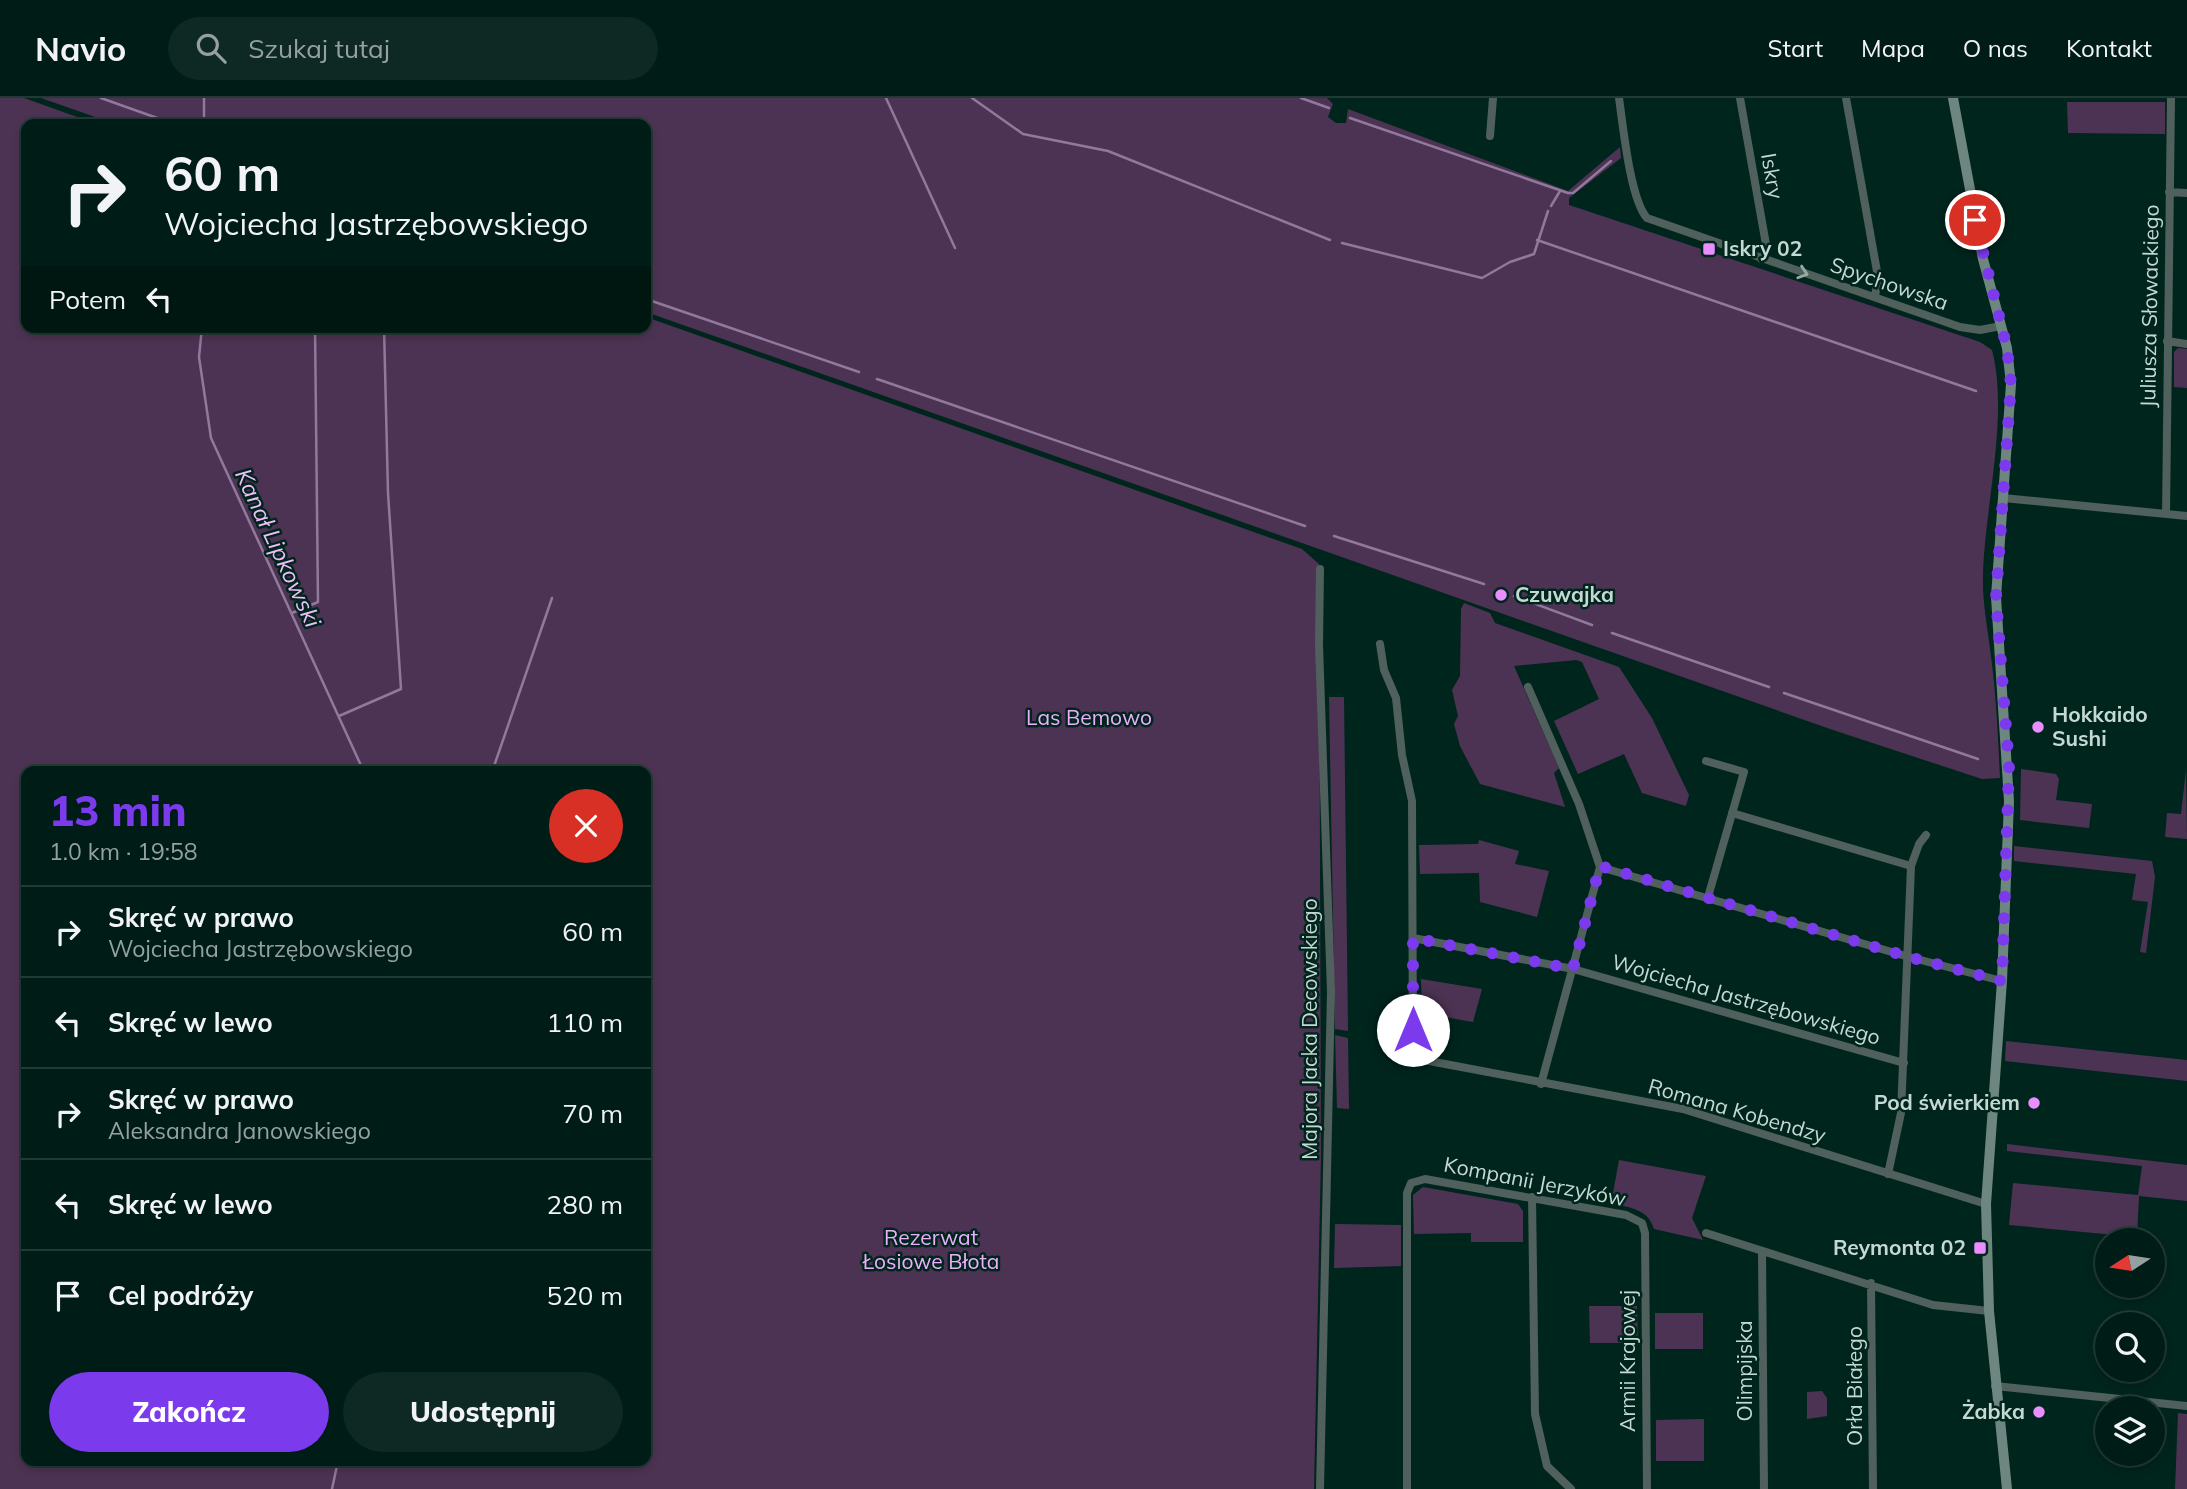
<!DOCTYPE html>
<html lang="pl">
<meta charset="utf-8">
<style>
body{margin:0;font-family:Mulish,sans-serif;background:#0e2923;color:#f1f3f6;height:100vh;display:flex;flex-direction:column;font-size:26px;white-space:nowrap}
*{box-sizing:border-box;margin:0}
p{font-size:23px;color:#95a1a1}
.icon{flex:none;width:38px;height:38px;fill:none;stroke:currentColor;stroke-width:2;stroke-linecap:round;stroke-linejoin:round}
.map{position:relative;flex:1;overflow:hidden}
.details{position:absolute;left:21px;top:668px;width:630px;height:700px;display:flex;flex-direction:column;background:#001c16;border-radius:14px;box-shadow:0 4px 10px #0003,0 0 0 2px #223a35}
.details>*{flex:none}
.banner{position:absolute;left:21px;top:21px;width:630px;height:214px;border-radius:14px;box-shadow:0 4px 10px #0003,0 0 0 2px #223a35;background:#001c16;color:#f1f3f6;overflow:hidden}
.needle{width:46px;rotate:258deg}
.controls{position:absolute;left:2095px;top:1130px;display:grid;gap:14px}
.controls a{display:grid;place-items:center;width:70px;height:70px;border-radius:50%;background:#001c16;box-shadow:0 4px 10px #0003,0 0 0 2px #223a35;font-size:35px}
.pin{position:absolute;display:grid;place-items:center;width:60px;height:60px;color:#fff;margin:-30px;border:4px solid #fff;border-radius:50%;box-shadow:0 2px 7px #0007}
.me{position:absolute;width:77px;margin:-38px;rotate:0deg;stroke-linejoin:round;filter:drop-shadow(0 0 5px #0008)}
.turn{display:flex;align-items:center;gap:24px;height:147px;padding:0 28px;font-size:32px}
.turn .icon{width:91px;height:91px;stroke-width:2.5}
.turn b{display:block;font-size:49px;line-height:60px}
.then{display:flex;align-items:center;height:66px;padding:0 28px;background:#0003;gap:14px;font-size:26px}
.round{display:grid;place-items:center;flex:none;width:74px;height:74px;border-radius:37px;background:#0e2923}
.summary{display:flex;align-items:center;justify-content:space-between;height:119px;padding:0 28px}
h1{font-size:42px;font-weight:800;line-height:52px;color:#7c3aed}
.button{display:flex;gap:14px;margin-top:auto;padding:14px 28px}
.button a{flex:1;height:80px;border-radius:42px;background:#7c3aed;color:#fff;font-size:28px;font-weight:800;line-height:80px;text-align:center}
.button a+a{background:#0e2923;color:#f1f3f6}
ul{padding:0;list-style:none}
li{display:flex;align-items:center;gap:21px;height:91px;padding:0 28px;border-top:2px solid #223a35}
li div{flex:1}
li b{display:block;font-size:26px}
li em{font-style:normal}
header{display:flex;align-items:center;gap:42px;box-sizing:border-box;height:98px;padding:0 35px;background:#001c16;border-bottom:2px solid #223a35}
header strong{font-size:33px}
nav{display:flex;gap:38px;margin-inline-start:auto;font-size:24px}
.search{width:490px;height:63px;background:#0e2923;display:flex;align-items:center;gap:18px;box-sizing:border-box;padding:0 24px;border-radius:38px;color:#95a1a1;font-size:26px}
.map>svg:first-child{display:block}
.green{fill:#4d3353;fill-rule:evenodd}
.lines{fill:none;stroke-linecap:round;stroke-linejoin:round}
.stream{stroke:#91799c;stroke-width:2.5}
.street{stroke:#50605c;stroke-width:8}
.secondary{stroke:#6d867f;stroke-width:10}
.oneway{stroke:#96a9a3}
.route{stroke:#7c3aed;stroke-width:12;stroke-dasharray:0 21.6}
.poi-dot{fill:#e98efe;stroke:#00251d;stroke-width:2.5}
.labels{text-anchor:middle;stroke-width:5;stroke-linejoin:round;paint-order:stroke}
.street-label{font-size:21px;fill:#c5d9d3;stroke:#00251d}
.poi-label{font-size:21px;font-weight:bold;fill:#c5d9d3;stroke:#00251d;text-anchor:start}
.park-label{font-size:21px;fill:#edaefd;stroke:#00251d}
.water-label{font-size:23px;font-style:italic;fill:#f0bdfc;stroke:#00251d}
</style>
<header>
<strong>Navio</strong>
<div class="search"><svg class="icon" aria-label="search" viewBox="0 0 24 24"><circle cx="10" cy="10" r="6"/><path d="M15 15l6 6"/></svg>Szukaj tutaj</div>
<nav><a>Start</a><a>Mapa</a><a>O nas</a><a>Kontakt</a></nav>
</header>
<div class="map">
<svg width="2187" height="1391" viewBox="0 0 2187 1391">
<rect width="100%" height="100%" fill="#00251d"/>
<!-- green -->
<path class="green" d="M0,0H24L97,26H26V229H646V219L1302,451L1319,466L1321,1056L1314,1391H0ZM26,674H646V1363H26Z
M41,0H1327L1333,6L1328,19L1336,25H1346L1348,11L1568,93L1620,49L1621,60L1569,100V107L1980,244L1992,252C2009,317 1985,408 1983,476C1982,502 1987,526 1990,551C1996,593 1998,637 2000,680L1982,681L1833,632L646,214V26H115Z
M2067,4H2165V36L2068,35Z
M2178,250L2187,251V290L2174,289V254Z
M1464,505L1490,515L1495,525L1619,569L1652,620L1689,697L1686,708L1642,695L1624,656L1578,676L1554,623L1599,601L1582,564L1576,562L1514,568L1559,670L1554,675L1565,709L1480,686L1460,648L1454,626L1458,618L1452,592L1460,578L1461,511Z
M1329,599H1344L1348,933L1335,931Z
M2021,671L2056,676L2059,681L2056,702L2092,706L2089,730L2020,722Z
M2186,672L2187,741L2165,739L2167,715L2181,716Z
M1479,742L1519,753L1515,766L1549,773L1537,819L1480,804L1479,775L1420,776L1419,747L1478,746Z
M2014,748L2152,763L2155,779L2146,855L2140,854L2148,804L2132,802L2136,776L2014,763Z
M1421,881L1482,891L1473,924L1422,915Z
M1335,937L1348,940L1349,1011L1337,1010Z
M2006,943L2187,962V983L2005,963Z
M2007,1046L2187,1067V1103L2139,1098L2137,1139L2009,1127L2013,1085L2138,1097L2142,1068L2007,1053Z
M1619,1062L1706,1078L1692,1120L1703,1142L1654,1131C1648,1111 1630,1109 1611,1106Z
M1423,1089L1518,1106L1523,1113V1144H1471V1135L1414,1136L1413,1097Z
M1335,1126L1401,1127V1168L1334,1170Z
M1589,1208H1637L1638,1245H1590Z
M1655,1215H1703V1251H1655Z
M1822,1293L1827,1300V1318L1807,1321V1294Z
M2178,1315L2187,1316V1391H2175Z
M1704,1321V1363H1656V1322Z"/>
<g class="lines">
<!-- stream -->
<path class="stream" d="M101,0L174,26
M204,0V26
M886,0L955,150
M972,0L1023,36L1108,53L1330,142
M1301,0L1329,10
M1350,20L1568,95H1573L1611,63
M1551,108L1560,93
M1537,142L1976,293
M1342,145L1482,180L1510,164L1534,156L1548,113
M646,201L859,274
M202,229L199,259L211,340L364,674
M877,281L1305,428
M1334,438L1484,486
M1514,498L1592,527
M292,515L318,504L315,229
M1612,535L1769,589
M1784,595L1978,661
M339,618L401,591L388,395L384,229
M492,674L552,500
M332,1391L338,1363"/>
<!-- street -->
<path class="street" d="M1619,0C1623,27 1630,101 1647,120L1960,229L1980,232L2001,228
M1740,0L1767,152L1761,161
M1846,0L1878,179L1875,199
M1490,38L1493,0
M2169,94L2187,95
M2167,243L2187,246
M2003,400L2187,418
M2166,416L2171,0
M1380,546L1384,572L1396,600L1402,657L1412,703L1413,954
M1528,589L1579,706L1600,769
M1706,663L1744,674L1708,799
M1732,715L1911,768
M1600,769L1909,859L2002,883
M1413,840L1573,871L1904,965
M1393,952L1413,954L1424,962L1683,1011L1986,1106
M1541,986L1600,769
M1888,1076L1901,1015L1911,768L1919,746L1926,737
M1532,1099L1535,1316L1547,1368L1571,1391
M1706,1135L1933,1207L1989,1213
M1762,1154L1764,1391
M1871,1185L1873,1391
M1995,1288L2187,1308
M1320,1391L1331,894L1319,547L1320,471
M1407,1391V1095L1411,1085L1425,1081L1626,1117L1642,1125L1645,1135L1647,1391"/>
<!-- secondary -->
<path class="secondary" d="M1953,0L1983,161L2007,250L2011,286L1996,499L2009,703L2002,883L1986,1106L1989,1213L2007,1391"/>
</g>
<!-- one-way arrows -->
<defs><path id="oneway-chevron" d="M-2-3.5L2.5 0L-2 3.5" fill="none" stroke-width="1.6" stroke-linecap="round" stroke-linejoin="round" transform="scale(1.75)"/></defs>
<use class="oneway" href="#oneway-chevron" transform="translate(1803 175) rotate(18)"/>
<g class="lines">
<!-- route -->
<path class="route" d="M1413,932V840L1573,871L1600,768L1909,859L2002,883L2009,668L1996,499L2011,286L2007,250L1975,122"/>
</g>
<!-- markers -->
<g class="poi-dot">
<rect x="1702" y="144" width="14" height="14" rx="3.5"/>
<circle cx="1501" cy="497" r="7"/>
<circle cx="2038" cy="629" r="7"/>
<circle cx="2034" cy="1005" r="7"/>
<rect x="1973" y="1143" width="14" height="14" rx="3.5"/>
<circle cx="2039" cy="1314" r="7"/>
</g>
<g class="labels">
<!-- street labels -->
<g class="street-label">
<text transform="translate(1772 78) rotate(80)" y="7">Iskry</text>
<text transform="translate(1889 186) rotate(19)" y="7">Spychowska</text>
<text transform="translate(2150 208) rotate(-89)" y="7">Juliusza Słowackiego</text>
<text transform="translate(1746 902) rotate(16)" y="7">Wojciecha Jastrzębowskiego</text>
<text transform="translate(1310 931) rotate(-90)" y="7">Majora Jacka Decowskiego</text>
<text transform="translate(1737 1013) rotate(16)" y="7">Romana Kobendzy</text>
<text transform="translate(1535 1084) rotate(11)" y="7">Kompanii Jerzyków</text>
<text transform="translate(1628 1263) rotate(-90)" y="7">Armii Krajowej</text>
<text transform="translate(1745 1273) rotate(-90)" y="7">Olimpijska</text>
<text transform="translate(1855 1288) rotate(-90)" y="7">Orła Białego</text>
</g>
<!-- poi labels -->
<g class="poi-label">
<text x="1723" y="158">Iskry 02</text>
<text x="1515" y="504">Czuwajka</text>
<text x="2052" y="624">Hokkaido<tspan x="2052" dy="24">Sushi</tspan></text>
<text x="2020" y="1012" text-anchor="end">Pod świerkiem</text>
<text x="1966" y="1157" text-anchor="end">Reymonta 02</text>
<text x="2025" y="1321" text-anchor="end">Żabka</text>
</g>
<!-- park labels -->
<g class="park-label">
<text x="1089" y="627">Las Bemowo</text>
<text x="931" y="1147">Rezerwat<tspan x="931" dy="24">Łosiowe Błota</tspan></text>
</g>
<!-- water labels -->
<g class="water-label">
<text transform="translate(278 450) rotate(65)" y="8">Kanał Lipkowski</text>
</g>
</g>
</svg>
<div class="controls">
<a><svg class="needle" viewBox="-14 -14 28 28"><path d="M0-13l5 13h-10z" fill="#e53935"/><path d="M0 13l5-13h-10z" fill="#95a1a1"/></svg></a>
<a><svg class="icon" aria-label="search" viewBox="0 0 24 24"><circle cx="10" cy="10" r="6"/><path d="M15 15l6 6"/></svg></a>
<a><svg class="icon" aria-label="layers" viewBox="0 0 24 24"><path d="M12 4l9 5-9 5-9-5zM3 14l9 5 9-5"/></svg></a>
</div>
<div class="pin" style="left:1975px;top:122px;background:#d93025"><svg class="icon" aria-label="arrive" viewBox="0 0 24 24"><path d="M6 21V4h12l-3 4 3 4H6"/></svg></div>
<svg class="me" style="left:1413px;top:932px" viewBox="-20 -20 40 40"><circle r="19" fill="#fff"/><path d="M0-13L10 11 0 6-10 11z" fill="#7c3aed"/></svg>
<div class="banner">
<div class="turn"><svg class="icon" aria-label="right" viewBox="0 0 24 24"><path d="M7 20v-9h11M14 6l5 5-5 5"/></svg><div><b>60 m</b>Wojciecha Jastrzębowskiego</div></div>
<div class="then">Potem<svg class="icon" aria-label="left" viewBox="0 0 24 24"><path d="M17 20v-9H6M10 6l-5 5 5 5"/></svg></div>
</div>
<section class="details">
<div class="summary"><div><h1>13 min</h1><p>1.0 km · 19:58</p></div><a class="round" style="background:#d93025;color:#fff"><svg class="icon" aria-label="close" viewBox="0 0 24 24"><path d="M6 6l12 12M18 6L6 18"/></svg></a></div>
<ul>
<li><svg class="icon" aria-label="right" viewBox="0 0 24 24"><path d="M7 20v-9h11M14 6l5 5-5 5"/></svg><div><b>Skręć w prawo</b><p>Wojciecha Jastrzębowskiego</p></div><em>60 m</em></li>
<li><svg class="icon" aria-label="left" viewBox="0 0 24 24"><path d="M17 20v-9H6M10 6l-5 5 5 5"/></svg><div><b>Skręć w lewo</b></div><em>110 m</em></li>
<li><svg class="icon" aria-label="right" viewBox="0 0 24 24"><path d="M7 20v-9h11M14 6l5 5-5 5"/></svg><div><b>Skręć w prawo</b><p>Aleksandra Janowskiego</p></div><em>70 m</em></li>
<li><svg class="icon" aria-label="left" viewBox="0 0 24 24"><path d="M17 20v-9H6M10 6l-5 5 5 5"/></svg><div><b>Skręć w lewo</b></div><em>280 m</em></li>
<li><svg class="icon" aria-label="arrive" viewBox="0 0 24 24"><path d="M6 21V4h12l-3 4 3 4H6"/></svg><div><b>Cel podróży</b></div><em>520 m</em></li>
</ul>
<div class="button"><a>Zakończ</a><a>Udostępnij</a></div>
</section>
</div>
